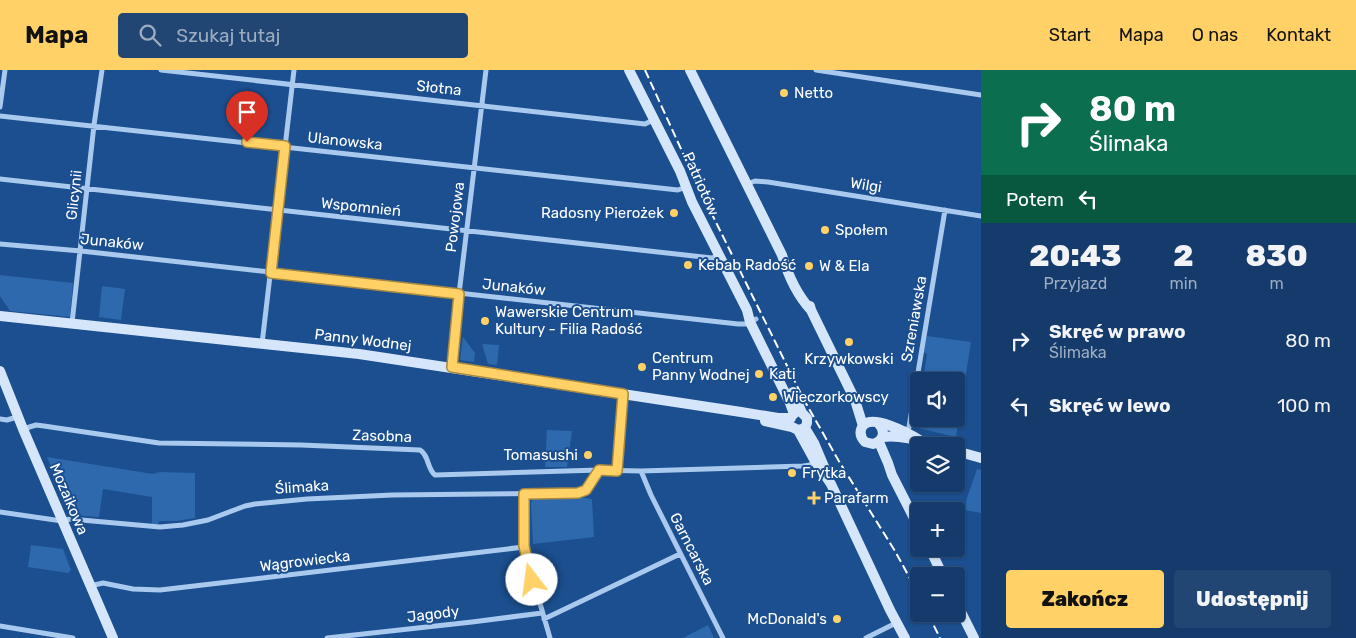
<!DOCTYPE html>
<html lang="pl">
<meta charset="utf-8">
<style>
body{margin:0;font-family:Rubik,sans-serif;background:#214673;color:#f1f3f6;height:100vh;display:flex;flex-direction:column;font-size:19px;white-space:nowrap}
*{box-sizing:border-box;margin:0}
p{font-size:16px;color:#9dadc1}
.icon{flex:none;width:28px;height:28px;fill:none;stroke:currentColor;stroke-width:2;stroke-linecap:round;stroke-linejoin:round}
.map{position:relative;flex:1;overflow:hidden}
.details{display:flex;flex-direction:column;background:#143b6b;width:375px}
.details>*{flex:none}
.top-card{background:#0b6e4f;color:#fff;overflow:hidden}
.controls{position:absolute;left:910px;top:302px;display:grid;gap:10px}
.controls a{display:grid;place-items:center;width:55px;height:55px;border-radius:5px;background:#143b6b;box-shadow:0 1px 4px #0004,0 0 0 1px #33557e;font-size:25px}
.pin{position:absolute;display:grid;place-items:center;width:42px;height:42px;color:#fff;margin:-51px -21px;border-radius:50% 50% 50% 0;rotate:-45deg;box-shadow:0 0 5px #0007}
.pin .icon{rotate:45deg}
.me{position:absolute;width:55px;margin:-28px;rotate:345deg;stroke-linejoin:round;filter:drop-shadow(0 0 4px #0008)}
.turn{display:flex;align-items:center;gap:18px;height:105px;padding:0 25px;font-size:22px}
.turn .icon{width:65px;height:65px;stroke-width:2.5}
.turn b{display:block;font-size:35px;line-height:42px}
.then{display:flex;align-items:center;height:48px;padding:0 25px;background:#0003;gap:10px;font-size:19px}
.eta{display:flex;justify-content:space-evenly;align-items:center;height:85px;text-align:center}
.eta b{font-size:30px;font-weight:800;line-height:35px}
.action{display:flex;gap:10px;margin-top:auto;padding:10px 25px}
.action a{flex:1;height:58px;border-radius:5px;background:#ffd166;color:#111;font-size:20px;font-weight:800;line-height:58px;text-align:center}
.action a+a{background:#214673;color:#f1f3f6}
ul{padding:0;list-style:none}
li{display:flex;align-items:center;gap:15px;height:65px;padding:0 25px}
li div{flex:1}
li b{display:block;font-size:19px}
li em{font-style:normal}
header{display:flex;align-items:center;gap:30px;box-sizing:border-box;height:70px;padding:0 25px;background:#ffd166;color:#111}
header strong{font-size:24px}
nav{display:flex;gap:28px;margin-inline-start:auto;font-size:18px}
.search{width:350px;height:45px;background:#214673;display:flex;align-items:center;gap:12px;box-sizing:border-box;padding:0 18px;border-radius:5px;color:#9dadc1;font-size:19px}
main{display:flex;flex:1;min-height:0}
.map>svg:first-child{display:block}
.green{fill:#2e69ad}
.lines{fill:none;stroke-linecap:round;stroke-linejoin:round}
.street{stroke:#a9c9ee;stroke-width:5}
.secondary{stroke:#d6e6fa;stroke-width:10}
.rail{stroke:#fff;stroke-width:2;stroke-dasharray:9 4;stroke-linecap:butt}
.route-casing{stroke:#a68842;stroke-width:12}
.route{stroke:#ffd166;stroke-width:9}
.poi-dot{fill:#ffd166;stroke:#1b4f8f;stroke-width:2}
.labels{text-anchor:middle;stroke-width:4;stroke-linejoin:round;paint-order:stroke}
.street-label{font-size:15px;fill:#fff;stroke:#1b4f8f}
.poi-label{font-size:15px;fill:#fff;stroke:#1b4f8f;text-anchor:start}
</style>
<header>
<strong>Mapa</strong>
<div class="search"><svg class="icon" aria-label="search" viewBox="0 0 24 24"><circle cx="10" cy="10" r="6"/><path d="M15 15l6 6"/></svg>Szukaj tutaj</div>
<nav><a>Start</a><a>Mapa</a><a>O nas</a><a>Kontakt</a></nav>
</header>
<main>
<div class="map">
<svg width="981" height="568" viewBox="0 0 981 568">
<rect width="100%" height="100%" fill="#1b4f8f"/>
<!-- green -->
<path class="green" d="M0,205L73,213L70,247L10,241L0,226Z
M102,216L125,219L121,250L99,247Z
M927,266L971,272L956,367L918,358L916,355L919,339V349H956V311H923L927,284L924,282Z
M463,267L475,283L474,292L460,290Z
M482,274L499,275L497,295L488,294Z
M547,360L572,361L567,397H545Z
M47,387L153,404L160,402L195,403V448L177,451H159L158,454H152V427L103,419L99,447L71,445Z
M977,399L981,400V443L965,440L967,428Z
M579,427L592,429L594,467L533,474L531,433L533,429Z
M31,475L63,479L71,500L68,503L28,497Z
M708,555L714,568H683Z"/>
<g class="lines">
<!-- street -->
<path class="street" d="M161,0L645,54L653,50
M816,0L981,25
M0,37L5,0
M0,46L678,120L686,117
M0,109L712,188L719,186
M747,114L755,111L768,112L981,146
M0,174L81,181L738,254H746L756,249
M72,253L94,55L102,0
M262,274L294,0
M452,297L459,224L486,0
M0,349L7,350L17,347
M23,359L36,355L44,356L159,373L301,375L420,380C429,385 427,399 435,405L599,400L641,401L803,396L810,395L815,391
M907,362L909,357L945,140
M617,401L623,324
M641,401L651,425L723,568
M524,424V477L526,485L550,568
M0,442L62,451L70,449L160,457L183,455L208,450L245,436L255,434L307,429L392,425L578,423L586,420L599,400
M90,516L103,513L133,519L160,520L524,477
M544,549L680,484
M0,556L73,568
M327,568L472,552L542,543
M866,568L896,553"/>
<!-- secondary -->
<path class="secondary" d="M629,0L680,101L692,132L747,240L750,252L790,333L794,344
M690,0L782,185C788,205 797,225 811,240
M810,236L811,240L855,330L863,356
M0,246L359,284L741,342L778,348H791
M0,301L23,359L113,568
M765,351L792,357L798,360L805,358L807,353V348L802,343L793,322
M878,353C886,361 884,371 873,374L865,372C861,368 859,363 862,357C870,342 910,364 921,371
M805,358L814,373L825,399
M798,360L815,391L831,414L890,540L905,568
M883,367C902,365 921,371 940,376
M879,372L888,393L892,405L919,458
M956,381L981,388
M930,479L943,506
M956,532L974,568"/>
<!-- rail -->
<path class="rail" d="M645,0L697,114L804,330L840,393L895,481L919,525
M928,544L940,568"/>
</g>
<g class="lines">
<!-- route casing -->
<g class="route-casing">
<path id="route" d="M247,72L285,76L271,203L459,224L452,297L623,324L617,401L599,400L586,420L578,423L524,424V476L532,510"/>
</g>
<!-- route -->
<use href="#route" class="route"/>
</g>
<!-- markers -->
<g class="poi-dot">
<circle cx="784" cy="23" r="5"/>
<circle cx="674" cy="143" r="5"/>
<circle cx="825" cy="160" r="5"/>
<circle cx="688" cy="195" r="5"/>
<circle cx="809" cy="196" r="5"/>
<circle cx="485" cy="251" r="5"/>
<circle cx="849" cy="272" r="5"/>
<circle cx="642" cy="297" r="5"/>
<circle cx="759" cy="304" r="5"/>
<circle cx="773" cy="327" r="5"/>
<circle cx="588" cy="385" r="5"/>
<circle cx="792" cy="403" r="5"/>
<path d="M811.5 420.5h5v5h5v5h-5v5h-5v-5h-5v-5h5z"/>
<circle cx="837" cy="549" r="5"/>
</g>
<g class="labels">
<!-- street labels -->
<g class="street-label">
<text transform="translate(439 18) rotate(6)" y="5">Słotna</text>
<text transform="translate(345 71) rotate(6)" y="5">Ulanowska</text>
<text transform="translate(701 114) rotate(66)" y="5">Patriotów</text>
<text transform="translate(866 115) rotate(9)" y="5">Wilgi</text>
<text transform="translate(74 125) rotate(-84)" y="5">Glicynii</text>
<text transform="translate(361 137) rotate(6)" y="5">Wspomnień</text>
<text transform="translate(455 147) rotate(-83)" y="5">Powojowa</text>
<text transform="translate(112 172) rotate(6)" y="5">Junaków</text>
<text transform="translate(514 217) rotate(6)" y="5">Junaków</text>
<text transform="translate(914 249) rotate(-80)" y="5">Szreniawska</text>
<text transform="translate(363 270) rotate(7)" y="5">Panny Wodnej</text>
<text transform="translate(382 366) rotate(2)" y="5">Zasobna</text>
<text transform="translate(302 417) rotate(-4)" y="5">Ślimaka</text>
<text transform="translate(69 429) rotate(67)" y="5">Mozaikowa</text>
<text transform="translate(692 479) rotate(63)" y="5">Garncarska</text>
<text transform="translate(305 491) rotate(-7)" y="5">Wągrowiecka</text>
<text transform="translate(433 544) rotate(-7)" y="5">Jagody</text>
</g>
<!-- poi labels -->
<g class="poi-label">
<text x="794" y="28">Netto</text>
<text x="664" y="148" text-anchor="end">Radosny Pierożek</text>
<text x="835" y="165">Społem</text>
<text x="698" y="200">Kebab Radość</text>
<text x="819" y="201">W &amp; Ela</text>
<text x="495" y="247">Wawerskie Centrum<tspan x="495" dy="17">Kultury - Filia Radość</tspan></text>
<text x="652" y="293">Centrum<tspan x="652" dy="17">Panny Wodnej</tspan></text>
<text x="849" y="294" text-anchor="middle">Krzywkowski</text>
<text x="769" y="309">Kati</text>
<text x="783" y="332">Wieczorkowscy</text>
<text x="578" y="390" text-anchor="end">Tomasushi</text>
<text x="802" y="408">Frytka</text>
<text x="824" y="433">Parafarm</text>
<text x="827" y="554" text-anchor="end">McDonald's</text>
</g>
</g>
</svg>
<div class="controls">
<a><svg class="icon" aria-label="sound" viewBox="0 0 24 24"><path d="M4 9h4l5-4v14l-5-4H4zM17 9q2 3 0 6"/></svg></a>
<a><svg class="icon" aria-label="layers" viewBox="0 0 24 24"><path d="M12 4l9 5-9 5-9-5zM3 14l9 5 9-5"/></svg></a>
<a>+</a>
<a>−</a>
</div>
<div class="pin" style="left:247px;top:72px;background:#d93025"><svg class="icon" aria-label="arrive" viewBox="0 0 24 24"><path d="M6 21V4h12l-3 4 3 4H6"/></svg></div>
<svg class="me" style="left:532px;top:510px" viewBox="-20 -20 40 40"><circle r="19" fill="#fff"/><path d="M0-13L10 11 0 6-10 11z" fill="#ffd166"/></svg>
</div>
<section class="details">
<div class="top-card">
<div class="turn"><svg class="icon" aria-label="right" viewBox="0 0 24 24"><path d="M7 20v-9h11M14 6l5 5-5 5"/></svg><div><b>80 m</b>Ślimaka</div></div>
<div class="then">Potem<svg class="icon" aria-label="left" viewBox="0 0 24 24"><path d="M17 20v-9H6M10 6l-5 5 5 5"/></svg></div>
</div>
<div class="eta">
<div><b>20:43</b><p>Przyjazd</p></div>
<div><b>2</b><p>min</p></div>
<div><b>830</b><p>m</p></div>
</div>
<ul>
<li><svg class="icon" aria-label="right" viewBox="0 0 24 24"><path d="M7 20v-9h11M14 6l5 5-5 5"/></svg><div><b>Skręć w prawo</b><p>Ślimaka</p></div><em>80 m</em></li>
<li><svg class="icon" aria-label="left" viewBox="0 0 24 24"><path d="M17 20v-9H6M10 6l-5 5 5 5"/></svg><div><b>Skręć w lewo</b></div><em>100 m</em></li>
</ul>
<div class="action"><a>Zakończ</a><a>Udostępnij</a></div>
</section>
</main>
